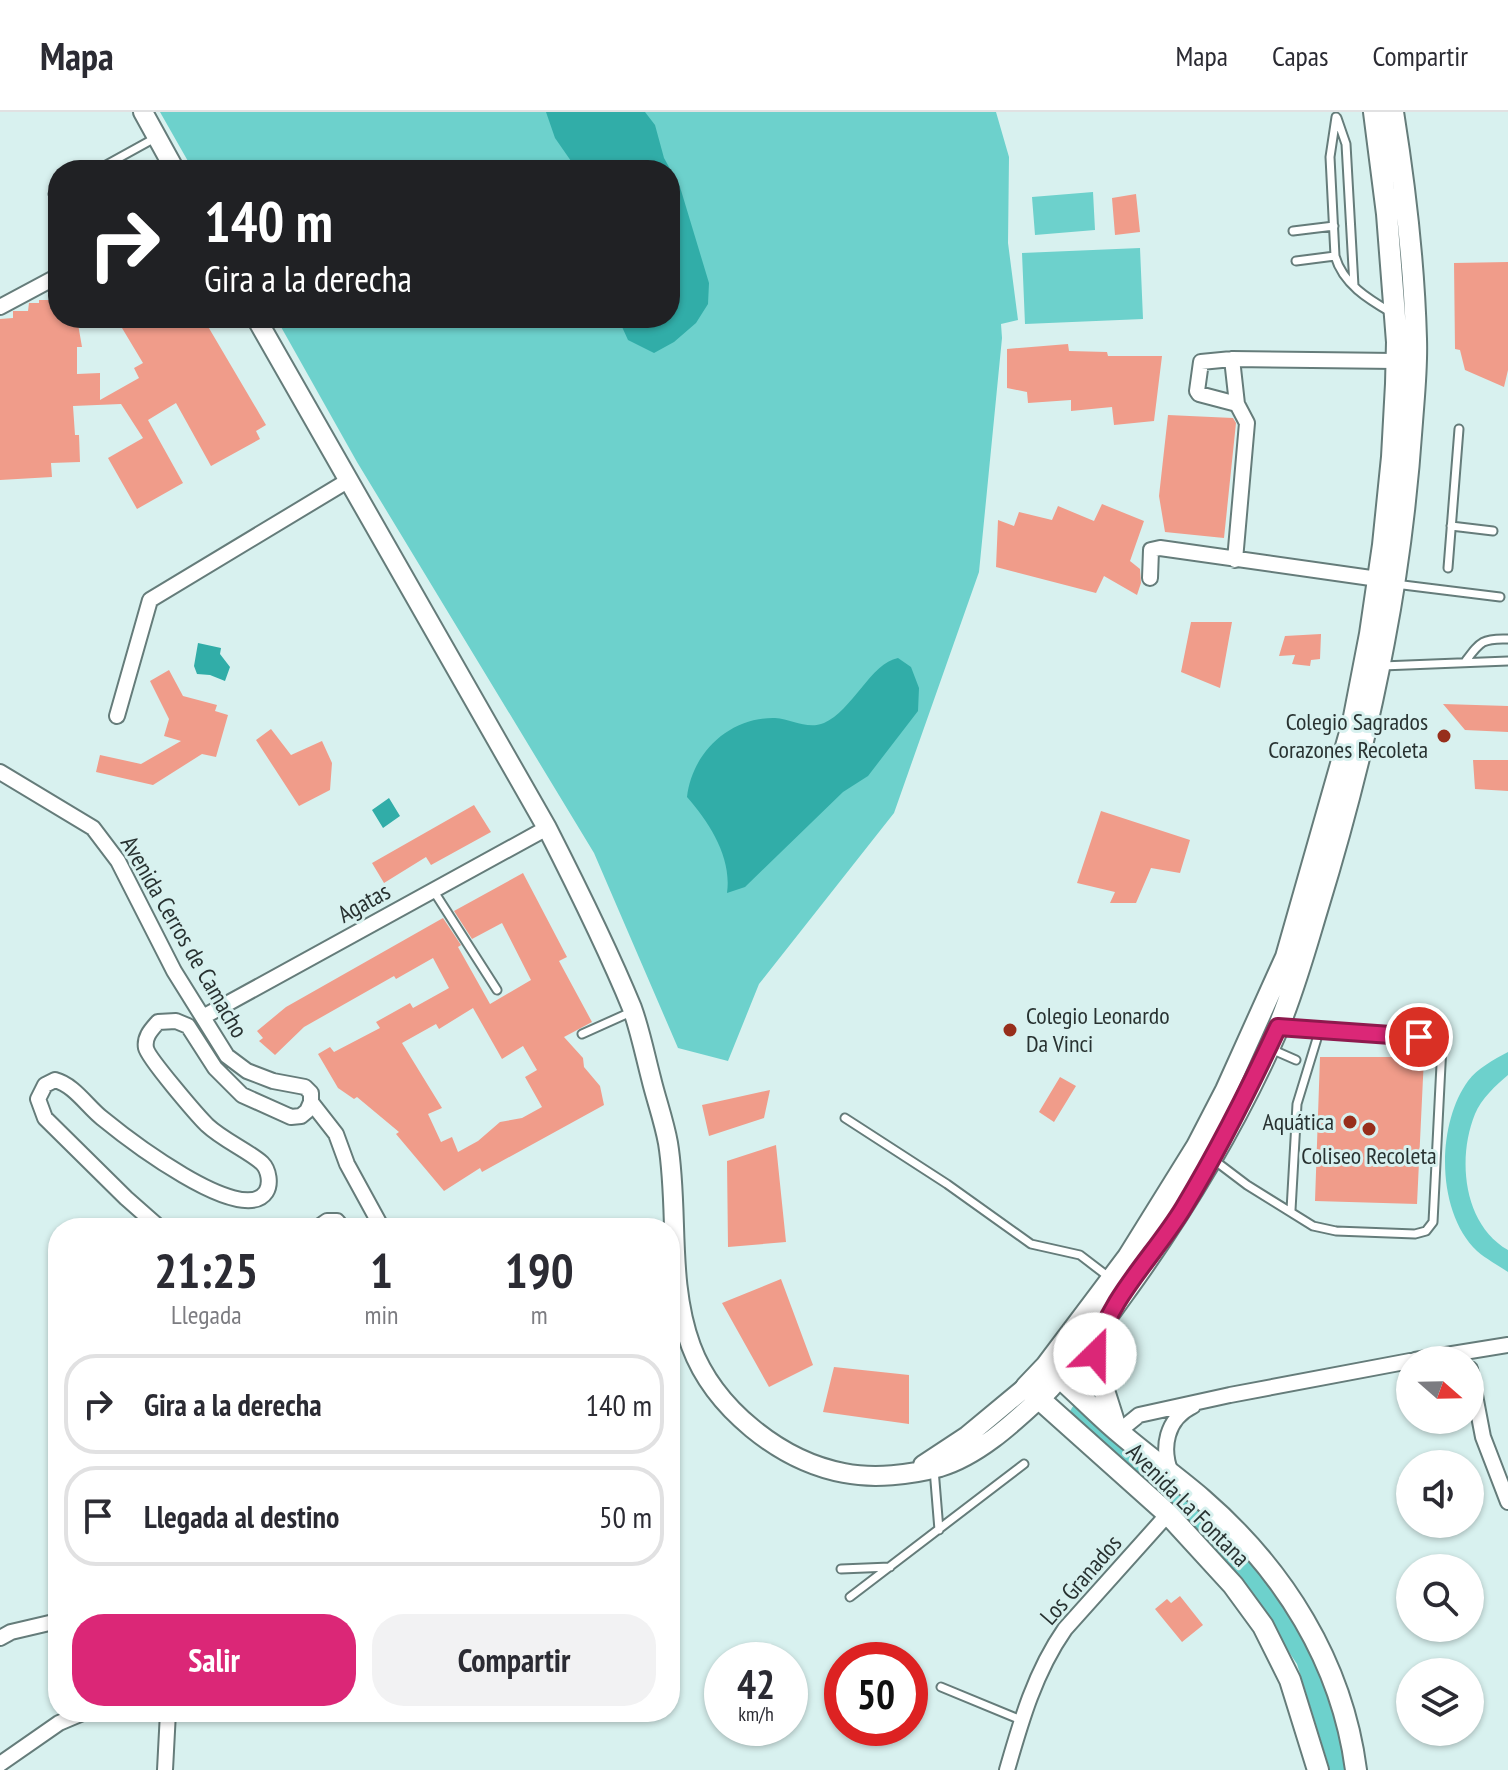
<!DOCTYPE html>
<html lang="es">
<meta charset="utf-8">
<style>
body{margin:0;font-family:"PT Sans Narrow",sans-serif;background:#f2f2f3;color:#2b2b33;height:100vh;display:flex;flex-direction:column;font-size:30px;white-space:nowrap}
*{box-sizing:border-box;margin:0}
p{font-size:26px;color:#7c7c81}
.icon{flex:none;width:44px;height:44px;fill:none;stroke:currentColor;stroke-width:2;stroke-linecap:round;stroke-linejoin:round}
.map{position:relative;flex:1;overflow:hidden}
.side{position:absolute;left:48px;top:1106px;width:632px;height:504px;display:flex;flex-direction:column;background:#fff;border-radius:32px;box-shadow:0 2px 6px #0004}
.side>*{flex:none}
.hud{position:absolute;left:48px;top:48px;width:632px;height:168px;border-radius:32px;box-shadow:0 2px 6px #0004;background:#202124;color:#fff;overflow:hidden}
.needle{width:52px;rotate:110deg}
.buttons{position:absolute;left:1396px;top:1234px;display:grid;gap:16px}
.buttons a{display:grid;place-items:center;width:88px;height:88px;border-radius:50%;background:#fff;box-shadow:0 2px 6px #0004;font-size:40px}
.speed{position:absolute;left:704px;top:1530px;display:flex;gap:16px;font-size:40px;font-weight:700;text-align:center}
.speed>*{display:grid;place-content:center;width:104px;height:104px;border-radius:50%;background:#fff;box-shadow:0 2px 6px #0004;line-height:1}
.speed small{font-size:20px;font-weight:400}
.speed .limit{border:12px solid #d22;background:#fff;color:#111}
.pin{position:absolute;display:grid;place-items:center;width:68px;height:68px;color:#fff;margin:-34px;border:4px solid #fff;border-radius:50%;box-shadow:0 2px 8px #0007}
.me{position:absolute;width:88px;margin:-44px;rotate:23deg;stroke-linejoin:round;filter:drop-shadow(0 0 6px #0008)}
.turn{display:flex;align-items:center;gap:28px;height:168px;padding:0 24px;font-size:36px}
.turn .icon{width:104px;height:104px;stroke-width:2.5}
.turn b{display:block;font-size:56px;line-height:68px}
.eta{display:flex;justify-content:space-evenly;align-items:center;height:136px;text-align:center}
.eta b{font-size:48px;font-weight:800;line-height:56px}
.action{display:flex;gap:16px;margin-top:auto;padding:16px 24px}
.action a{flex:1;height:92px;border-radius:32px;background:#db2777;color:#fff;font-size:32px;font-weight:800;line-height:92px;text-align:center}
.action a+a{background:#f2f2f3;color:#2b2b33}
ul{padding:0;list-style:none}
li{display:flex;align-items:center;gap:24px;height:100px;margin:0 16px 12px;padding:0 8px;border:4px solid #e1e1e2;border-radius:32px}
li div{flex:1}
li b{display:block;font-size:30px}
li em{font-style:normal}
header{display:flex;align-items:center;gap:48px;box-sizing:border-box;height:112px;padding:0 40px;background:#fff;border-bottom:2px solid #e1e1e2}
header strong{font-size:38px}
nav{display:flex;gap:44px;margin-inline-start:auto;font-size:28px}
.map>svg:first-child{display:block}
.green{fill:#6dd1cc}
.water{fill:#31ada8}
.building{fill:#f09c8a;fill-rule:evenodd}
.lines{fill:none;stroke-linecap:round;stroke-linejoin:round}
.service-casing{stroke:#657c7a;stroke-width:11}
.minor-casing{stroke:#657c7a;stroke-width:18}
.tertiary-casing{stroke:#657c7a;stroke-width:22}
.secondary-casing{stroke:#657c7a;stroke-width:24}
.service{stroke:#fff;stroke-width:7}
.minor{stroke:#fff;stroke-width:14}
.tertiary{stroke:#fff;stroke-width:18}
.secondary{stroke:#fff;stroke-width:20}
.route-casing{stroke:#8e194d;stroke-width:20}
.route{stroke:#db2777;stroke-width:14}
.poi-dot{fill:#972e1b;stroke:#d8f1ef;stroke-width:3}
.labels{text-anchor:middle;stroke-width:6;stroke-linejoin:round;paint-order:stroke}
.poi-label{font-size:24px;fill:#283231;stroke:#d8f1ef;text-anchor:end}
.street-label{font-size:24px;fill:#283231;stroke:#d8f1ef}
</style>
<header>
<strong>Mapa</strong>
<nav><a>Mapa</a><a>Capas</a><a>Compartir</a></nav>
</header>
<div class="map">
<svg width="1508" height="1658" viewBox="0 0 1508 1658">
<rect width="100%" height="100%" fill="#d8f1ef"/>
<!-- green -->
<path class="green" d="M160,0H996L1009,45L1008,131L1018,208L1001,212L1002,226L979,460L894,701L759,872L728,949L678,936L594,741L357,350L276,206H670V58H193Z
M1093,80L1095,118L1035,123L1032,85Z
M1140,136L1143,207L1025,212L1022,141Z
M1508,940V963C1496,973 1481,987 1475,1002C1457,1046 1463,1112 1508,1138V1160C1498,1153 1486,1147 1477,1139C1436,1100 1436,1013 1468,969C1478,956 1493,948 1508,940Z
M1075,1291L1185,1383L1256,1457L1304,1526L1334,1587L1346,1658H1330L1297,1552L1264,1503L1067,1304Z"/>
<!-- water -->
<path class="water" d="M546,0H645L655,13L664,46L680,75L709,171L708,192L696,211L674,230L654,241L628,228L618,206H670V58H572L571,49L555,26Z
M198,531L221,536L220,542L230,555L225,569L210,563L197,562L194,554Z
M898,546L911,555L919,576L918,599L868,664L843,680L745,775L727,781C732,746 710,711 687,685C692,641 729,605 775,606C792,607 807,618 824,611C852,599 871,551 898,546Z
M389,686L400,704L383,716L372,698Z"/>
<!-- building -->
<path class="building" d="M1136,82L1140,120L1115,123L1112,86Z
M1508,150V258L1504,275L1465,258L1460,238L1455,237L1454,151Z
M39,188H56L58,206H66L67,212H78L82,235H77V262L100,261V288L139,266L134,256L143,251L116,206H203L266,313L256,319L260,327L211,354L176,291L148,308L183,371L137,397L108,346L143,326L121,292L73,294L75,323H79L80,350L51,351L52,365L0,368V207L13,206V199H28L29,191H39Z
M1068,232L1069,239L1107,240L1108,244H1162L1154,309L1114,313L1112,295L1071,299V288L1028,291L1027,280L1007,276V237Z
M1168,303L1233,306L1236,311L1224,426L1165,420L1159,384Z
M1102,392L1144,409L1130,449L1140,457L1141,471L1137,483L1104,464L1096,481L996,455L998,408L1014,414L1019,400L1052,408L1058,394L1094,409Z
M1191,510H1232L1220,576L1181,560Z
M1321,522L1320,547L1311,548L1310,554L1292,552L1295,543L1279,544L1285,524Z
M169,558L183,584L217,593L215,599L228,603L216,645L202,642L153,673L96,660L100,643L141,652L181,629L164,624L169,607L150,569Z
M1443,592L1508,594V620L1465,618Z
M271,617L291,643L322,629L332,651L330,678L299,694L256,628Z
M1473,648H1508V679L1475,677Z
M474,693L491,720L431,753L426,745L384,771L372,751Z
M1101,699L1190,728L1180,761L1151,756L1136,791H1110L1115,780L1077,771Z
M523,761L567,845L559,849L592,910L564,925L583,946L584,955L600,974L604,993L482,1060L480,1056L444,1079L396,1022L399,1020L357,985L354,987L338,976L318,942L330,935L334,940L380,916L376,910L410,891L413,896L449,876L433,846L396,867L394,864L304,915L275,943L259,929L263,926L257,919L286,895L443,806L461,833L458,835L490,892L531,868L502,811L472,827L454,799ZM473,896L502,947L523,934L537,958L525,965L542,995L522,1006L500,1010L478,1029L458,1040L452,1025L441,1030L428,1002L442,996L402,931L436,912L439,917Z
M1320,945H1424L1417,1092L1315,1089Z
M1060,965L1076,974L1054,1010L1039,1000Z
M770,978L764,1006L709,1024L702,993Z
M776,1033L786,1130L728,1135L727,1049Z
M781,1167L813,1253L769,1275L722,1191Z
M834,1255L909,1263V1312L823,1300Z
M1180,1484L1203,1513L1182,1530L1155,1497L1167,1487L1171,1491Z"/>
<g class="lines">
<!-- service casing -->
<g class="service-casing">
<path id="service" d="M1336,5L1330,45L1335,144C1343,172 1368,187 1392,201
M1337,6L1346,32L1354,174
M97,58L155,26
M53,82L58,79
M1293,119L1334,114
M1296,149L1335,144
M1451,414L1493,419
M1448,456L1459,317
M1395,472L1500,485
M1465,550C1480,530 1482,526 1508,527
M1382,554L1508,549
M433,778L497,878
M582,922L631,900
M1271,937L1296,948
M845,1006L947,1072L1031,1132L1080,1143L1110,1166
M1214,1048L1247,1073L1313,1114L1336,1119L1415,1122L1426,1119L1433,1110L1442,933L1434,925L1279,915
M1291,1098L1297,992L1319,920
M934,1357L939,1418
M841,1457L890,1455
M850,1485L1024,1352
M941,1575L1021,1608"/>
</g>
<!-- minor casing -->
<g class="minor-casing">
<path id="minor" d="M0,195L58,164
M1232,247L1237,292L1247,311L1235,448
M1237,292L1199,282L1197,279L1201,250L1232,247L1396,249
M1150,466L1151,438L1160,436L1378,467
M117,604L150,488L349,368
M0,660L93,716L118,749L174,859L227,944L247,959L273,969L305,975L311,981V990L307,999L301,1004L291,1005L242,983L215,956L188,914L176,909L158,910C151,918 144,925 146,936C148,946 197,1003 207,1013C223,1028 247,1038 262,1051C269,1058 271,1072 266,1080C242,1116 124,1024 102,1006C87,994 74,973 55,968L45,973L38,987L45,1006L126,1086L160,1116
M203,905L547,716
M311,990L336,1022L347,1052L382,1116
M317,1116L327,1109H337L343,1116
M1415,1248L1508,1233
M1470,1257L1483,1325L1508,1390
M1118,1320L1139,1303L1230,1283L1410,1249
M1171,1361C1161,1336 1166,1307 1193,1294
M0,1526L11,1520L58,1509
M0,1652L59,1611L85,1600
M165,1658L168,1600
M1007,1658C1021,1609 1035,1560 1065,1517L1168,1402"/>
</g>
<!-- tertiary casing -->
<g class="tertiary-casing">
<path id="tertiary" d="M143,0L175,58
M256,206L547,716C577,775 607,835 632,896C640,918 645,943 651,966C656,987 664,1009 668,1031C679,1098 667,1169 691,1234C714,1296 780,1349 844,1361C874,1367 910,1363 940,1355C977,1344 1011,1313 1039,1287
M923,1353L967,1324L1026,1275"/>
</g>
<!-- secondary casing -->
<g class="secondary-casing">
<path id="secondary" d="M1104,1218L1097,1232L1096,1253L1115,1313
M1052,1259C1076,1279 1097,1302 1120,1321C1147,1344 1175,1364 1202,1387C1283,1457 1342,1550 1356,1658
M1039,1287C1073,1253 1101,1213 1129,1174C1187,1093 1238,1008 1278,916C1294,878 1305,838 1317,798C1344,710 1367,621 1384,530C1398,457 1407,384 1412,310C1414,283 1417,255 1416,227C1414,152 1405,75 1393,0
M1318,1658L1290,1568L1263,1514L1233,1473L1168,1402L1026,1275L1046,1254L1128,1145L1197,1034L1226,978L1286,845L1353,610L1370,522L1383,433L1392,345L1396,272L1397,230L1387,102L1374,0"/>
</g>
<!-- service -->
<use href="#service" class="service"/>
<!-- minor -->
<use href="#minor" class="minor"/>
<!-- tertiary -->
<use href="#tertiary" class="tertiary"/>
<!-- secondary -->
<use href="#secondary" class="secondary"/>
</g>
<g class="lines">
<!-- route casing -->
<g class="route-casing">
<path id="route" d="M1095,1242C1107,1187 1156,1142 1184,1095C1219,1037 1249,977 1278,915L1419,925"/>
</g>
<!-- route -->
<use href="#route" class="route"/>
</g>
<!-- markers -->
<g class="poi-dot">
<circle cx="1444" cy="624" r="8"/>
<circle cx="1010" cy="918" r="8"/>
<circle cx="1350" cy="1010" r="8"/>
<circle cx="1369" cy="1017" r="8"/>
</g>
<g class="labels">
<!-- poi labels -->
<g class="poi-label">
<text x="1428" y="618">Colegio Sagrados<tspan x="1428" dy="28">Corazones Recoleta</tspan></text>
<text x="1026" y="912" text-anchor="start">Colegio Leonardo<tspan x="1026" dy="28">Da Vinci</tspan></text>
<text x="1334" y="1018">Aquática</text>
<text x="1369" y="1052" text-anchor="middle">Coliseo Recoleta</text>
</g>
<!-- street labels -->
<g class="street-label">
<text transform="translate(364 791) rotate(-29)" y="8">Agatas</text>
<text transform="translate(184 825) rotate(60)" y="8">Avenida Cerros de Camacho</text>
<text transform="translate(1188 1393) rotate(45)" y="8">Avenida La Fontana</text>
<text transform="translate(1081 1468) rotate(-49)" y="8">Los Granados</text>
</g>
</g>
</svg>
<div class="buttons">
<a><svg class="needle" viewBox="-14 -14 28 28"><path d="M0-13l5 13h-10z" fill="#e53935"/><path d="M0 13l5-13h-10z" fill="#7c7c81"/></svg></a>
<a><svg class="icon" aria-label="sound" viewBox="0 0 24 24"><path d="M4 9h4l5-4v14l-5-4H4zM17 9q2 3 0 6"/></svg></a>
<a><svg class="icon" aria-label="search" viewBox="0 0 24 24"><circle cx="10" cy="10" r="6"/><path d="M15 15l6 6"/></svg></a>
<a><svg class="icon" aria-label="layers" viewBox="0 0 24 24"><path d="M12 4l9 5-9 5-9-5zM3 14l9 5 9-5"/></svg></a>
</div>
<div class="speed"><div>42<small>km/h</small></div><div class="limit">50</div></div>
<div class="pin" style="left:1419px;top:925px;background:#d93025"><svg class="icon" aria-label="arrive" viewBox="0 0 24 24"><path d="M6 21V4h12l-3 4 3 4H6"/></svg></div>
<svg class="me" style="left:1095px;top:1242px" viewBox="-20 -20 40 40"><circle r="19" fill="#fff"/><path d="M0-13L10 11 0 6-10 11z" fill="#db2777"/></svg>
<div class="hud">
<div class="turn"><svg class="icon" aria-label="right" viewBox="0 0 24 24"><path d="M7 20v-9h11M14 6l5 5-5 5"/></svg><div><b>140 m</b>Gira a la derecha</div></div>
</div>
<section class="side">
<div class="eta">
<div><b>21:25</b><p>Llegada</p></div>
<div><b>1</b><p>min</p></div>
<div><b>190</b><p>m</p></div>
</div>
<ul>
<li><svg class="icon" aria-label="right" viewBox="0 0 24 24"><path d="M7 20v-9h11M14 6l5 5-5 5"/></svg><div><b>Gira a la derecha</b></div><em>140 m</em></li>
<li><svg class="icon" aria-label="arrive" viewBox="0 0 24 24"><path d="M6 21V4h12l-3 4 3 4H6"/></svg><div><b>Llegada al destino</b></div><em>50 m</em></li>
</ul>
<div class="action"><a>Salir</a><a>Compartir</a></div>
</section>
</div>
